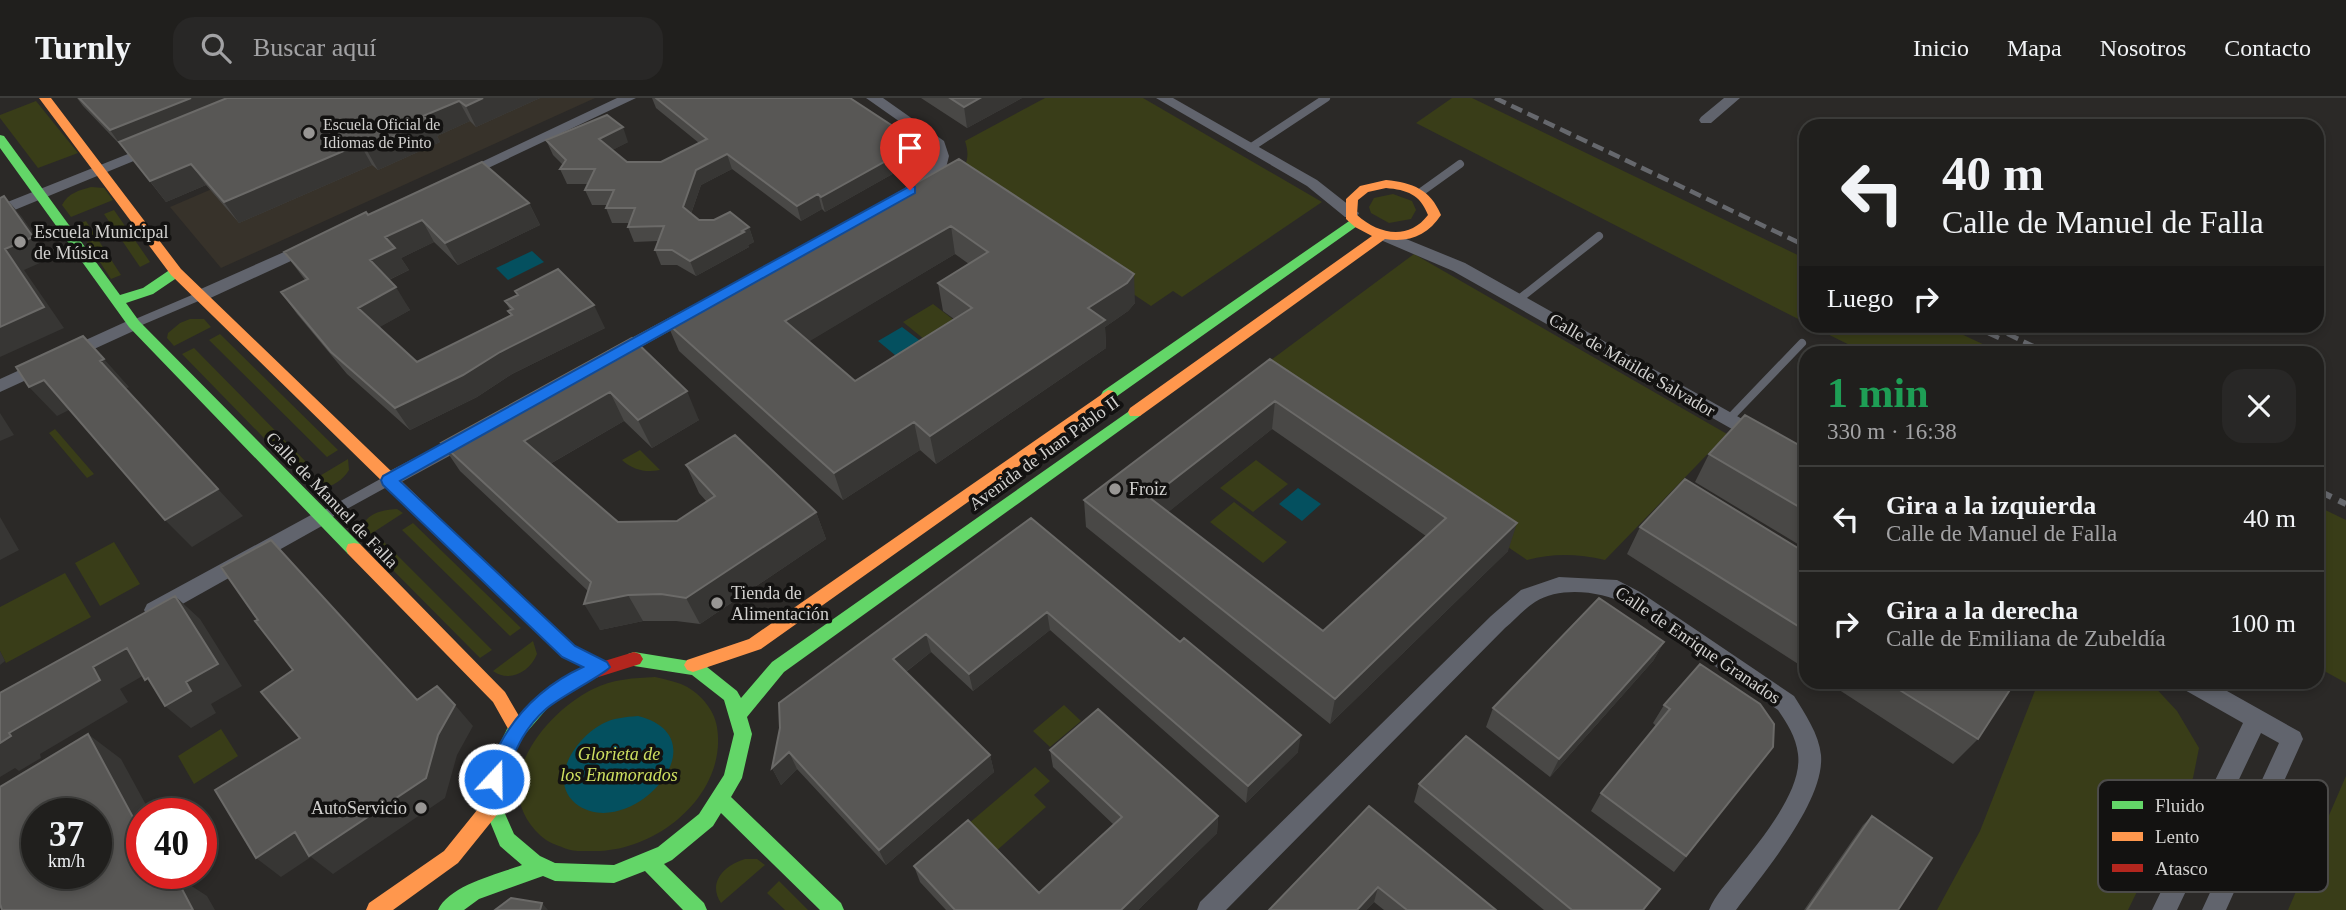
<!DOCTYPE html>
<html lang="es">
<meta charset="utf-8">
<style>
body{margin:0;font-family:"Times New Roman",serif;background:#282726;color:#f1f3f6;height:100vh;display:flex;flex-direction:column;font-size:26px;white-space:nowrap}
*{box-sizing:border-box;margin:0}
p{font-size:23px;color:#a2a2a4}
.icon{flex:none;width:38px;height:38px;fill:none;stroke:currentColor;stroke-width:2;stroke-linecap:round;stroke-linejoin:round}
.map{position:relative;flex:1;overflow:hidden}
.details{position:absolute;left:1799px;top:248px;width:525px;height:343px;display:flex;flex-direction:column;background:#201f1d;border-radius:21px;box-shadow:0 4px 10px #0003,0 0 0 2px #3d3d3b}
.details>*{flex:none}
.top-card{position:absolute;left:1799px;top:21px;width:525px;height:214px;border-radius:21px;box-shadow:0 4px 10px #0003,0 0 0 2px #3d3d3b;background:#201f1d;color:#f1f3f6;overflow:hidden}
.speed{position:absolute;left:21px;top:700px;display:flex;gap:14px;font-size:35px;font-weight:700;text-align:center}
.speed>*{display:grid;place-content:center;width:91px;height:91px;border-radius:50%;background:#201f1d;box-shadow:0 4px 10px #0003,0 0 0 2px #3d3d3b;line-height:1}
.speed small{font-size:18px;font-weight:400}
.speed .limit{border:10px solid #d22;background:#fff;color:#111}
.pin{position:absolute;display:grid;place-items:center;width:60px;height:60px;color:#fff;margin:-72px -30px;border-radius:50% 50% 50% 0;rotate:-45deg;box-shadow:0 0 7px #0007}
.pin .icon{rotate:45deg}
.me{position:absolute;width:77px;margin:-38px;rotate:21deg;stroke-linejoin:round;filter:drop-shadow(0 0 5px #0008)}
.turn{display:flex;align-items:center;gap:24px;height:147px;padding:0 28px;font-size:32px}
.turn .icon{width:91px;height:91px;stroke-width:2.5}
.turn b{display:block;font-size:49px;line-height:60px}
.then{display:flex;align-items:center;height:66px;padding:0 28px;background:#0003;gap:14px;font-size:26px}
.round{display:grid;place-items:center;flex:none;width:74px;height:74px;border-radius:21px;background:#282726}
.headline{display:flex;align-items:center;justify-content:space-between;height:119px;padding:0 28px}
h1{font-size:42px;font-weight:700;line-height:52px;color:#1e9e55}
ul{padding:0;list-style:none}
li{display:flex;align-items:center;gap:21px;height:105px;padding:0 28px;border-top:2px solid #3d3d3b}
li div{flex:1}
li b{display:block;font-size:26px}
li em{font-style:normal}
header{display:flex;align-items:center;gap:42px;box-sizing:border-box;height:98px;padding:0 35px;background:#201f1d;border-bottom:2px solid #3d3d3b}
header strong{font-size:33px}
nav{display:flex;gap:38px;margin-inline-start:auto;font-size:24px}
.search{width:490px;height:63px;background:#282726;display:flex;align-items:center;gap:18px;box-sizing:border-box;padding:0 24px;border-radius:21px;color:#a2a2a4;font-size:26px}
.map>svg:first-child{display:block}
.built{fill:#37322a}
.green{fill:#393d18}
.water{fill:#04505f}
.lines{fill:none;stroke-linecap:round;stroke-linejoin:round}
.lane-far1{stroke:#61646d;stroke-width:8}
.lane{stroke:#61646d;stroke-width:10}
.street{fill:#61646d;fill-rule:evenodd}
.fast{fill:#63d668;fill-rule:evenodd}
.slow{fill:#ff974d;fill-rule:evenodd}
.jam{fill:#b3261e;fill-rule:evenodd}
.rail-far1{stroke:#66686d;stroke-width:4.5;stroke-dasharray:12 6;stroke-linecap:butt}
.rail{stroke:#66686d;stroke-width:6;stroke-dasharray:16 8;stroke-linecap:butt}
.wall{fill:#494846;fill-rule:evenodd}
.shaded-wall{fill:#373634}
.building{fill:#585755;stroke:#6b6a68;stroke-width:2;fill-rule:evenodd}
.route{fill:#1a73e8;stroke:#114b97;stroke-width:2}
.poi-dot{fill:#989694;stroke:#131211;stroke-width:2.5}
.labels{text-anchor:middle;stroke-width:7;stroke-linejoin:round;paint-order:stroke}
.far-poi-label{font-size:16px;fill:#d2d1cf;stroke:#131211;text-anchor:start}
.poi-label{font-size:18px;fill:#d2d1cf;stroke:#131211;text-anchor:start}
.street-label{font-size:18px;fill:#d2d1cf;stroke:#131211}
.park-label{font-size:18px;font-style:italic;fill:#cfe060;stroke:#131211}
.key{fill:#131211;stroke:#4c4b4a;stroke-width:2}
.key-label{font-size:19px;fill:#d2d1cf}
</style>
<header>
<strong>Turnly</strong>
<div class="search"><svg class="icon" aria-label="search" viewBox="0 0 24 24"><circle cx="10" cy="10" r="6"/><path d="M15 15l6 6"/></svg>Buscar aquí</div>
<nav><a>Inicio</a><a>Mapa</a><a>Nosotros</a><a>Contacto</a></nav>
</header>
<div class="map">
<svg width="2346" height="812" viewBox="0 0 2346 812">
<rect width="100%" height="100%" fill="#2b2927"/>
<!-- built -->
<path class="built" d="M424,0H595L221,170L170,109Z"/>
<!-- green -->
<path class="green" d="M1045,0H1143L1322,104L1182,199L1173,193L1151,208L959,79C967,66 970,58 965,43Z
M1452,0H1472L1806,161V225L1416,25Z
M36,3L78,55L38,70L0,20V17Z
M91,89L104,90L113,102L71,119L62,107C68,95 80,92 91,89Z
M1393,96L1412,103L1416,112L1411,121L1389,125L1371,115L1369,109L1374,100Z
M114,112L150,164L140,169L104,116Z
M86,123L121,177L111,181L76,127Z
M1414,156L1727,336L1605,462C1578,456 1554,455 1527,462L1252,276Z
M933,206L976,239L935,250L903,224Z
M190,221H204L211,229L174,248L167,240L168,235L180,225Z
M1811,228H1944L2002,255H1866Z
M220,236L338,352L327,359L209,242Z
M194,250L311,369L299,376L182,256Z
M55,331L94,376L87,380L49,335Z
M640,352L660,372C646,375 633,372 622,362Z
M348,361L349,372C341,386 322,395 308,385Z
M1256,362L1288,386L1253,414L1220,390Z
M1234,404L1287,444L1263,465L1210,424Z
M2317,408L2346,422V585L2317,569Z
M397,411L403,415L363,441L360,435C364,416 380,412 397,411Z
M413,425L521,530L510,538L402,432Z
M114,444L140,486L100,508L75,465Z
M384,444L492,552L480,560L373,452Z
M65,475L91,519L6,565L0,553V509Z
M533,543L537,556C530,574 509,585 493,573Z
M655,579C664,581 673,583 681,586C698,593 714,610 717,629C728,697 655,756 590,753C582,753 573,754 564,750C557,747 547,744 541,738C486,688 543,616 593,591C613,581 634,580 655,579Z
M2038,585H2151L2177,613L2199,650L2193,680L2128,812H1937L1980,733Z
M1064,607L1081,623L1050,649L1033,633Z
M221,631L238,658L194,686L178,658Z
M1035,669L1050,683L1034,697L1046,709L995,754L968,726Z
M2346,678V812H2288Z
M745,761H757L765,767L721,805C707,784 725,767 745,761Z
M779,783L808,812H785L767,795Z"/>
<!-- water -->
<path class="water" d="M532,153L544,164L508,182L496,170Z
M902,229L927,248L912,271L878,243Z
M1298,390L1321,406L1302,423L1279,406Z
M638,618C724,640 633,742 579,708C545,685 575,640 602,626C613,620 625,619 638,618Z"/>
<g class="lines">
<!-- lane-far1 -->
<path class="lane-far1" d="M1250,50L1326,0
M1421,94L1460,66
M1518,202L1599,138
M134,226L200,198
M1728,322L1802,245"/>
<!-- lane -->
<path class="lane" d="M322,419L389,382"/>
<!-- street -->
<path class="street" d="M617,0H636L467,80L462,82L454,77Z
M866,0H883L944,43L949,58L946,70L936,81L918,93H908L905,90L908,87L934,66L935,58L930,45Z
M1156,0H1173L1317,82L1359,115L1357,119H1345L1307,88Z
M1724,0H1740L1711,25H1701L1699,22L1701,19Z
M153,46L160,50L158,53L0,118V107Z
M1389,134L1465,165L1806,357V373L1453,173L1383,143L1381,139L1383,135Z
M311,142L317,143L319,147L317,151L206,202H194L192,198L194,194Z
M691,208L697,210L699,214L697,218L619,261H607L604,257L607,253Z
M134,220L140,222L143,226L140,230L0,294V281Z
M468,332L475,334L477,339L475,344L396,387L389,389L382,387L380,382L382,377Z
M322,411L329,414L332,419L329,424L161,518L154,521L147,518L144,512L147,506Z
M1559,479L1617,482L1640,494L1794,598C1805,616 1819,636 1821,657C1825,703 1763,776 1736,812H1709C1715,797 1727,785 1737,772C1759,744 1803,693 1798,656C1796,639 1787,625 1778,612L1626,506C1601,493 1560,488 1535,504C1524,511 1515,522 1505,530L1226,812H1197L1200,804L1491,518L1521,492Z
M2181,584H2211L2300,634L2303,641L2226,812H2202L2279,645L2261,635L2177,812H2152L2243,625L2183,591Z"/>
<!-- fast -->
<path class="fast" d="M0,37L4,38L120,197L143,190L171,171H181V177L153,196L126,205L139,223L360,446L362,451L360,456H348L129,229L0,50Z
M1355,119L1360,120V126L1113,301H1103L1101,297L1103,293Z
M1135,309L1142,314L1140,318L784,574L747,619L752,636L742,680L731,699L841,805L844,812H820L721,715L713,728L672,762L664,766L704,805L707,812H683L645,773L614,785L555,783L543,778L479,801L464,812H438C449,787 498,776 522,767L500,748L484,709L483,690L487,672L507,631L543,593L549,590L555,593L558,598L519,643L505,673L501,690L502,709L514,736L540,758L555,765L614,767L658,749L699,716L724,677L734,636L724,602L692,577L634,568L628,566L625,561L628,556L634,554L702,565L737,593L741,600L772,564Z
M438,422L444,424L574,549L607,564L610,569L607,574L601,576L562,559L432,432L430,428L432,424Z"/>
<!-- slow -->
<path class="slow" d="M39,0H51L181,171L444,424L446,428L444,432H432L171,177Z
M1386,82C1413,85 1430,91 1441,117C1428,137 1409,145 1385,141L1140,318H1130L1128,314L1130,310L1372,138L1355,129L1346,121V101L1360,88ZM1386,90C1407,92 1420,96 1428,117C1409,142 1379,137 1357,117L1358,102L1368,94Z
M1108,292L1113,293L1115,297L1113,301L761,551L693,574L687,572L684,567L687,562L749,541Z
M354,445L360,446L505,594L526,630L523,636L517,638L511,636L493,604L348,456L346,451L348,446Z
M493,698L500,701L502,707L500,713L458,765L393,812H366L369,805L444,753L486,701Z"/>
<!-- jam -->
<path class="jam" d="M634,554L640,556L643,561L640,566L589,582L555,603L549,606L543,603L540,598L543,593L578,571Z"/>
<!-- rail-far1 -->
<path class="rail-far1" d="M1495,0L1806,148
M1972,228L1999,240
M1991,228L2050,256"/>
<!-- rail -->
<path class="rail" d="M2317,392L2346,406"/>
</g>
<!-- wall -->
<path class="wall" d="M77,0H540L476,29L470,23L437,38L440,44L378,72L372,67L239,125L206,87L166,104L126,53L83,8Z
M652,0H850L902,34L916,27L919,42L912,65L825,114L822,111L801,123L732,71L701,87L691,116L699,122L749,129L754,144L748,147L749,149L696,178L677,167H661L655,152L658,143L634,144L628,129L629,125H612L606,110L607,107H592L585,92L588,86H567L560,71L563,67L553,57L546,42L628,44L612,52L627,64H661L699,45L656,10Z
M921,0H1022L967,30Z
M959,61L1135,205L1128,213L1105,229L1106,250L936,366L920,352L843,402L679,253L667,225ZM955,156L969,166L938,185L943,213L954,221L855,283L809,243Z
M529,105L540,127L458,167L434,144L401,160L409,172L389,182L410,212L379,229L417,264L511,218L508,213L510,212L505,203L517,197L515,193L605,230L512,276L477,299L410,332L347,276L297,216L281,194L305,182L284,154L368,117Z
M632,240L699,322L652,350L624,323L550,366L618,424L677,423L707,404L699,395L686,367L816,414L826,441L700,526L676,523H643L600,532L588,493L460,373L441,345Z
M1270,261L1508,453L1330,626L1086,429L1084,402ZM1272,331L1426,438L1323,533L1168,414Z
M1806,351V451L1695,384L1709,356Z
M1031,420L1180,544L1298,654L1246,705L1050,532L973,593L931,554L906,574L990,657L994,674L886,767L797,671L781,687L772,670Z
M1640,429L1806,455V571L1627,456Z
M1664,544L1653,563L1550,679L1486,629L1493,610Z
M1827,584H2015L1978,641L1953,666Z
M1664,607L1773,649L1674,774L1591,713L1601,695L1656,628L1653,625Z
M1050,652L1218,718L1217,735L1138,812H946L920,784L914,768L1039,795L1114,727L1053,669Z
M1419,686L1660,791L1644,812H1544L1414,704Z
M1369,708L1496,812H1384L1374,804L1366,812H1269Z
M1872,718L1898,812H1804L1863,727Z"/>
<!-- shaded-wall -->
<path class="shaded-wall" d="M191,0H257L125,53L110,32Z
M483,0H540L476,29L466,8Z
M980,0H1022L967,30L964,9Z
M459,3L470,23L437,38L440,44L378,72L366,51L423,18Z
M916,27L919,42L912,65L825,114L821,99Z
M623,29L628,44L605,56L599,41Z
M360,46L372,67L239,125L224,104Z
M727,56L732,71L701,87L688,124L683,109L696,72Z
M191,66L206,87L166,104L150,83Z
M818,96L822,111L801,123L797,108Z
M4,98L22,119L51,160L24,172L64,230L0,259V229L5,151Z
M529,105L540,127L458,167L445,145Z
M422,122L434,144L401,160L409,172L384,184L370,162L385,139Z
M951,128L955,156L795,252L785,223Z
M749,129L754,144L748,147L749,149L696,178L690,163Z
M1134,176L1135,205L1128,213L1105,229L1106,250L936,366L930,338L1088,210Z
M396,189L410,212L373,233L358,210Z
M594,207L605,230L512,276L477,299L410,332L395,310L500,254Z
M104,261L129,289L126,291L100,263Z
M44,282L71,311L57,318L29,289Z
M687,293L699,322L652,350L638,322Z
M610,294L624,323L541,371L524,343Z
M1275,303L1272,331L1151,428L1150,400Z
M0,315L14,337L0,343Z
M914,324L920,352L843,402L834,375Z
M218,391L243,418L192,449L165,422Z
M816,414L826,441L700,526L686,500Z
M0,419L19,452L0,462Z
M1517,425L1508,453L1330,626L1335,601Z
M628,497L643,523L600,532L584,506Z
M175,498L200,521L242,588L211,606L216,615L191,630L165,608L186,584Z
M1047,514L1050,532L973,593L969,576Z
M926,536L931,554L899,579L893,561Z
M1664,544L1653,563L1550,679L1559,661Z
M127,550L153,572L120,591L128,604L40,656L41,660L19,673L15,670L0,679V645L9,635L93,569Z
M0,553L5,563L0,567Z
M455,607L473,628L457,657L445,700L333,776L311,759L281,779L256,760L438,637Z
M88,636L121,661L151,716H142V736Z
M1301,637L1298,654L1246,705L1248,688Z
M789,654L797,671L781,687L772,670Z
M990,657L994,674L886,767L879,752Z
M1218,718L1217,735L1138,812H1121Z
M163,775H184L190,787L207,798L215,812H193L166,781Z
M1378,789L1374,804L1366,812H1357Z
M542,805L548,812H540Z"/>
<!-- building -->
<path class="building" d="M79,0H191L110,32Z
M227,0H483L466,8L459,3L423,18L429,23L366,51L360,46L224,104L191,66L150,83L119,44Z
M656,0H850L902,34L916,27L909,50L821,99L818,96L797,108L727,56L696,72L683,109L699,122H714L730,114L749,129L742,133L744,134L690,163L672,152H655L664,128L628,129L635,110H606L614,92H585L595,71H560L566,62L546,42L607,17L623,29L599,41L627,64H661L707,41Z
M950,0H980L964,9Z
M959,61L1134,176L1127,185L1088,210L1105,222L930,338L914,324L834,375L667,225ZM951,128L988,154L938,185L972,210L855,283L785,223Z
M482,64L529,105L445,145L422,122L385,139L395,150L370,162L396,189L358,210L417,264L512,217L508,213L513,211L505,203L518,197L515,193L558,171L594,207L500,254L463,277L395,310L331,254L281,194L308,181L284,154L366,114L368,117Z
M4,98L33,139L5,151L44,209L0,229V100Z
M83,238L104,261L100,263L218,391L165,422L44,282L29,289L16,269Z
M632,240L687,293L638,322L610,294L524,343L618,424L677,423L715,398L686,367L735,337L816,414L686,500L661,496L628,497L584,506L591,484L441,345Z
M1270,261L1517,425L1335,601L1084,402ZM1275,303L1446,420L1323,533L1150,400Z
M1745,317L1806,351V413L1709,356Z
M1685,381L1806,455V533L1640,429Z
M1031,420L1180,544L1184,540L1301,637L1248,688L1047,514L969,576L926,536L893,561L990,657L879,752L789,654L772,670L780,630L779,605Z
M271,442L417,602L437,588L455,607L438,637L426,680L309,758L295,734L256,760L215,692L300,640L261,594L293,572L255,523L258,522L221,469Z
M175,498L218,566L186,584L191,593L165,608L148,580L145,582L127,550L93,569L100,582L9,635L11,638L0,645V595Z
M1599,500L1664,544L1559,661L1493,610Z
M1700,566L1760,606L1774,626L1773,649L1686,758L1601,695L1670,611L1664,607Z
M1887,584H2015L1978,641Z
M1098,611L1218,718L1121,812H955L914,768L968,722L1039,795L1122,719L1050,652Z
M88,636L142,736V775H163L166,781L174,776L193,812H2L0,806V689ZM37,716H96V775H37Z
M1466,638L1660,791L1643,812H1572L1419,686Z
M1369,708L1496,812H1407L1378,789L1357,812H1269Z
M1872,718L1932,760L1898,812H1807Z
M511,800L542,805L540,812H495Z"/>
<!-- route -->
<path class="route" d="M910,88L915,89V95L400,383L575,548L607,564L610,569C607,575 558,600 546,611C520,634 514,658 501,687L494,690L488,687L485,681C502,629 533,592 583,569L562,559L383,387L381,382L383,378Z"/>
<!-- markers -->
<g class="poi-dot">
<circle cx="309" cy="35" r="7"/>
<circle cx="20" cy="144" r="7"/>
<circle cx="1115" cy="391" r="7"/>
<circle cx="717" cy="505" r="7"/>
<circle cx="421" cy="710" r="7"/>
</g>
<g class="labels">
<!-- far-poi labels -->
<g class="far-poi-label">
<text x="323" y="32">Escuela Oficial de<tspan x="323" dy="18">Idiomas de Pinto</tspan></text>
</g>
<!-- poi labels -->
<g class="poi-label">
<text x="34" y="140">Escuela Municipal<tspan x="34" dy="21">de Música</tspan></text>
<text x="1129" y="397">Froiz</text>
<text x="731" y="501">Tienda de<tspan x="731" dy="21">Alimentación</tspan></text>
<text x="407" y="716" text-anchor="end">AutoServicio</text>
</g>
<!-- street labels -->
<g class="street-label">
<text transform="translate(1632 267) rotate(30)" y="6">Calle de Matilde Salvador</text>
<text transform="translate(1044 355) rotate(-36)" y="6">Avenida de Juan Pablo II</text>
<text transform="translate(332 402) rotate(46)" y="6">Calle de Manuel de Falla</text>
<text transform="translate(1698 547) rotate(34)" y="6">Calle de Enrique Granados</text>
</g>
<!-- park labels -->
<g class="park-label">
<text x="619" y="662">Glorieta de<tspan x="619" dy="21">los Enamorados</tspan></text>
</g>
</g>
<!-- legend -->
<rect x="2098" y="682" width="230" height="112" rx="10" class="key"/>
<rect x="2112" y="703" width="31" height="8" fill="#63d668"/>
<rect x="2112" y="734" width="31" height="9" fill="#ff974d"/>
<rect x="2112" y="766" width="31" height="8" fill="#b3261e"/>
<g class="key-label">
<text x="2155" y="714">Fluido</text>
<text x="2155" y="745">Lento</text>
<text x="2155" y="777">Atasco</text>
</g>
</svg>
<div class="speed"><div>37<small>km/h</small></div><div class="limit">40</div></div>
<div class="pin" style="left:910px;top:92px;background:#d93025"><svg class="icon" aria-label="arrive" viewBox="0 0 24 24"><path d="M6 21V4h12l-3 4 3 4H6"/></svg></div>
<svg class="me" style="left:494px;top:681px" viewBox="-20 -20 40 40"><circle r="17" fill="#1a73e8" stroke="#fff" stroke-width="3"/><path d="M0-11L8 9 0 5-8 9z" fill="#fff"/></svg>
<div class="top-card">
<div class="turn"><svg class="icon" aria-label="left" viewBox="0 0 24 24"><path d="M17 20v-9H6M10 6l-5 5 5 5"/></svg><div><b>40 m</b>Calle de Manuel de Falla</div></div>
<div class="then">Luego<svg class="icon" aria-label="right" viewBox="0 0 24 24"><path d="M7 20v-9h11M14 6l5 5-5 5"/></svg></div>
</div>
<section class="details">
<div class="headline"><div><h1>1 min</h1><p>330 m · 16:38</p></div><a class="round"><svg class="icon" aria-label="close" viewBox="0 0 24 24"><path d="M6 6l12 12M18 6L6 18"/></svg></a></div>
<ul>
<li><svg class="icon" aria-label="left" viewBox="0 0 24 24"><path d="M17 20v-9H6M10 6l-5 5 5 5"/></svg><div><b>Gira a la izquierda</b><p>Calle de Manuel de Falla</p></div><em>40 m</em></li>
<li><svg class="icon" aria-label="right" viewBox="0 0 24 24"><path d="M7 20v-9h11M14 6l5 5-5 5"/></svg><div><b>Gira a la derecha</b><p>Calle de Emiliana de Zubeldía</p></div><em>100 m</em></li>
</ul>
</section>
</div>
